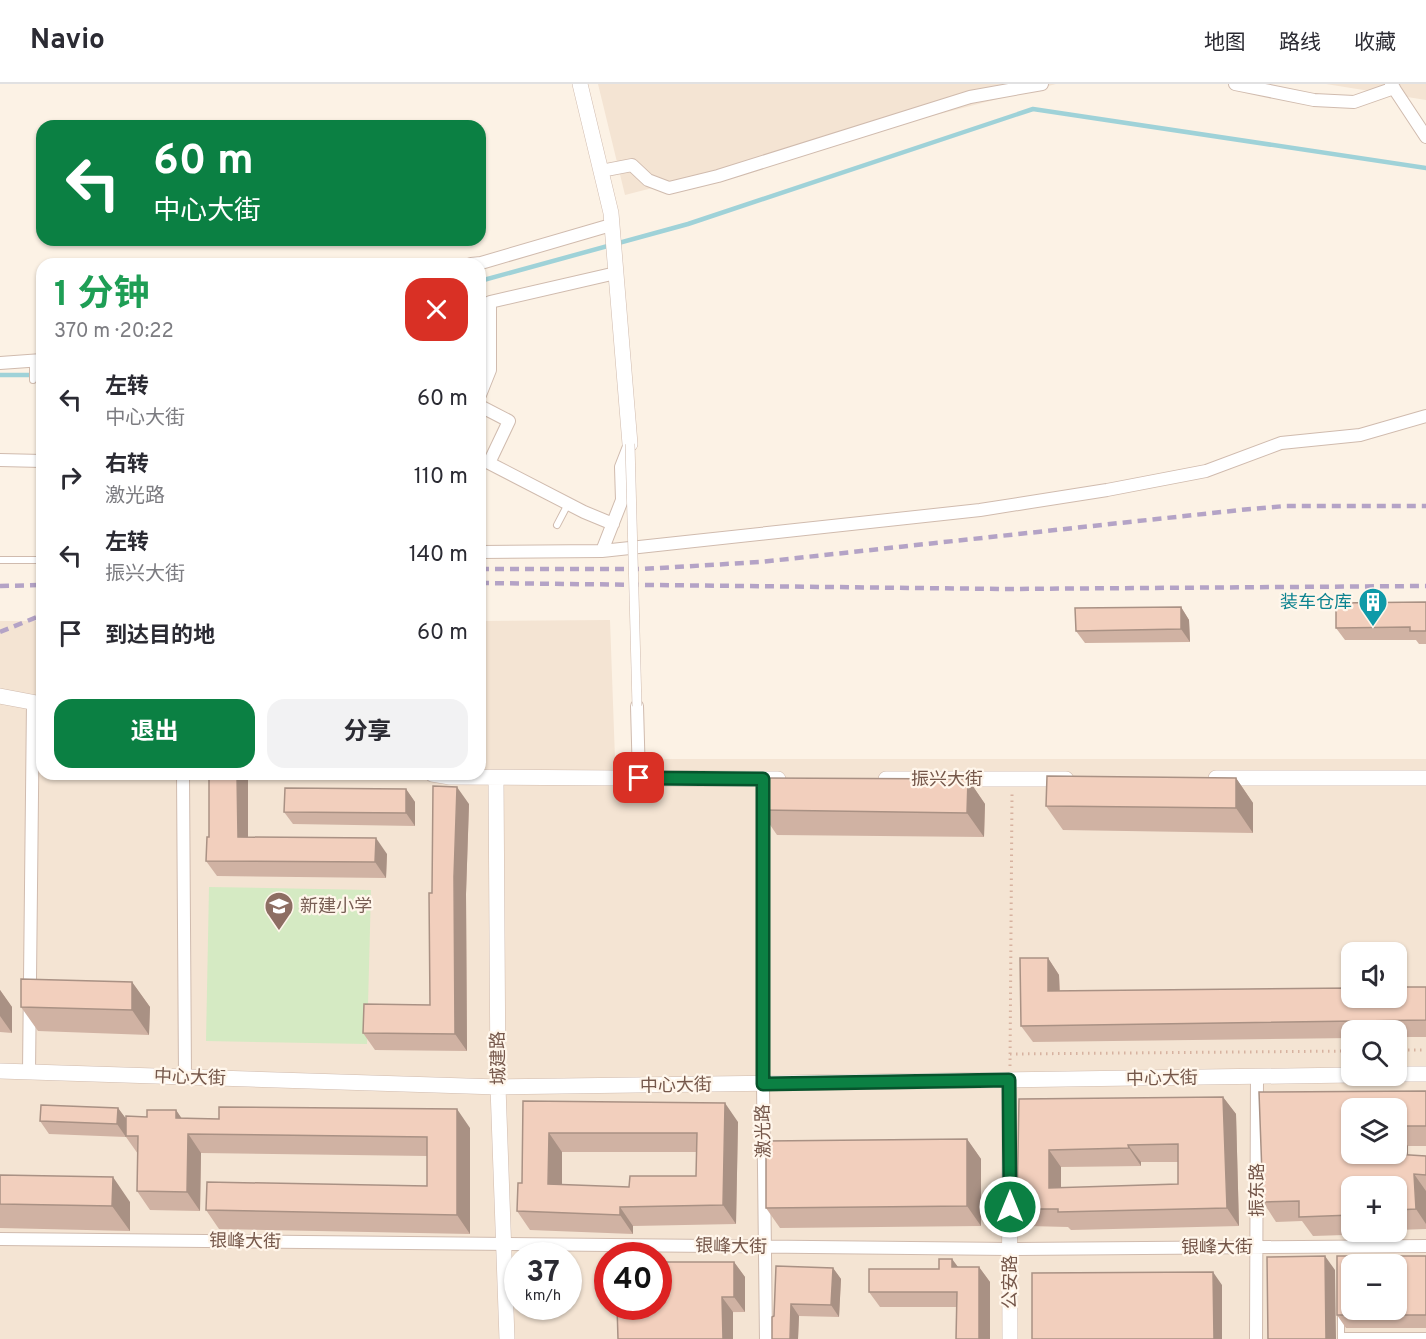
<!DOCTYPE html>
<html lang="zh">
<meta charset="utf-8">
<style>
body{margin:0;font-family:Overpass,"Noto Sans SC",sans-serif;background:#f2f2f3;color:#2b2b33;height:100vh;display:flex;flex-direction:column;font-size:22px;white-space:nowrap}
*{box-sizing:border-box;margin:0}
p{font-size:20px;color:#7c7c81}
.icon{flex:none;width:33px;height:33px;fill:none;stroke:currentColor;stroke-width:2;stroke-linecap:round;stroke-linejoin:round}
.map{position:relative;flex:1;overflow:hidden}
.panel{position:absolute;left:36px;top:174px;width:450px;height:522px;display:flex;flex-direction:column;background:#fff;border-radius:18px;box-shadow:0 2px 4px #0004}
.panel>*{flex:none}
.guide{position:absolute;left:36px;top:36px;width:450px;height:126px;border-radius:18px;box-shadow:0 2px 4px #0004;background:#0b8043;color:#fff;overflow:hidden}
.buttons{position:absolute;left:1341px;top:858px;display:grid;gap:12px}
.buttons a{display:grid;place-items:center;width:66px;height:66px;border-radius:12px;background:#fff;box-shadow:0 2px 4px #0004;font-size:30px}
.speed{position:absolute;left:504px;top:1158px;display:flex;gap:12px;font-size:30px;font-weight:700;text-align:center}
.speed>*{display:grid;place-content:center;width:78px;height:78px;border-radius:50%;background:#fff;box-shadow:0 2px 4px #0004;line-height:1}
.speed small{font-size:15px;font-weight:400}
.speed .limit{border:9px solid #d22;background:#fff;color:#111}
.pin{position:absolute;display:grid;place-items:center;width:51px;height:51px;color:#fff;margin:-26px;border-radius:12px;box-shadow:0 3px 9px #0006}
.me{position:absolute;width:66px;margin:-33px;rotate:0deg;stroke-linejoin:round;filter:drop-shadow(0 0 4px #0008)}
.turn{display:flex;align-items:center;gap:21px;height:126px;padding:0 18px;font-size:27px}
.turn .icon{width:78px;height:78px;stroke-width:2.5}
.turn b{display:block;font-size:42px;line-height:51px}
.round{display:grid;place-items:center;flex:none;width:63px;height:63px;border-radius:18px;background:#f2f2f3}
.summary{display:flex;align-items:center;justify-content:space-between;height:102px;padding:0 18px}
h1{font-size:36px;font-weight:700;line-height:45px;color:#1e9e55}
.cta{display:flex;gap:12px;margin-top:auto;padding:12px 18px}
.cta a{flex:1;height:69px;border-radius:18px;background:#0b8043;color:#fff;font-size:24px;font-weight:700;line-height:69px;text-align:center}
.cta a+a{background:#f2f2f3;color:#2b2b33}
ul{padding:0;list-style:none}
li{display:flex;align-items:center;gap:18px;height:78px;padding:0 18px}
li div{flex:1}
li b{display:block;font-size:22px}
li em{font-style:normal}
header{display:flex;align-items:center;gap:36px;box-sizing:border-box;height:84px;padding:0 30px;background:#fff;border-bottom:2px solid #e1e1e2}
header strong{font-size:28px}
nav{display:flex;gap:33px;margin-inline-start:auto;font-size:21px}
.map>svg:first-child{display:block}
.residential{fill:#f4e4d3;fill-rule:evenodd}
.pitch{fill:#d5eac3}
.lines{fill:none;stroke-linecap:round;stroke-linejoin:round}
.stream{stroke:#9fd2d8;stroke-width:4.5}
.service-casing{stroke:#d0bbae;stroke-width:8}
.minor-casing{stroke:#d0bbae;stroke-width:14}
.tertiary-casing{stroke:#d0bbae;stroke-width:16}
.path{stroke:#d7b2a0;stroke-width:3;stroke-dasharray:1.5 4.5;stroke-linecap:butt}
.service{stroke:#fff;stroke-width:6}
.minor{stroke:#fff;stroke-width:12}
.tertiary{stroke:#fff;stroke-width:15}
.rail{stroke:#b4a3c6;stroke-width:4.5;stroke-dasharray:9 6;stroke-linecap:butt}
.pedestrian-bridge-casing{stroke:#d0bbae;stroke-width:10;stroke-linecap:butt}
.pedestrian-bridge{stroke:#fff;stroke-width:9}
.wall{fill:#d0b2a3;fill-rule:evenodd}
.shaded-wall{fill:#a99184}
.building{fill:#f2cfbd;stroke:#a99184;stroke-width:1.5;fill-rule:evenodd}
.route-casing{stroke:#07532c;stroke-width:15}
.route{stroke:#0b8043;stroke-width:10}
.labels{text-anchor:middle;stroke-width:4.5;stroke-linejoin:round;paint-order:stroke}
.culture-label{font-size:18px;fill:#0d838f;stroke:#fff6eb;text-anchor:end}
.street-label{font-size:18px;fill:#75574a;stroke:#fff6eb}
.education-label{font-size:18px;fill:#785e54;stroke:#fff6eb;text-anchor:start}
</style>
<header>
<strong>Navio</strong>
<nav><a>地图</a><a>路线</a><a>收藏</a></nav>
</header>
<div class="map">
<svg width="1426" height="1255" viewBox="0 0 1426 1255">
<rect width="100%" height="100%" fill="#fcf2e5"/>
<!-- residential -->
<path class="residential" d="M598,0H1056L625,111Z
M1326,0H1426V16Z
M610,536L615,675H1426V1255H0V537H42V690H480V537ZM1352,868H1396V914H1352ZM1352,946H1396V992H1352ZM1352,1024H1396V1070H1352ZM1352,1102H1396V1148H1352ZM518,1172H568V1222H518ZM608,1172H658V1222H608ZM1352,1180H1396V1226H1352Z"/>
<!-- pitch -->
<path class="pitch" d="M209,803L371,806L367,960L206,957Z"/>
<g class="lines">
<!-- stream -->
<path class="stream" d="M480,197L688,140L1033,25L1426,84
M0,291H42"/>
<!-- service casing -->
<g class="service-casing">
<path id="service" d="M33,277V296
M480,375L489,379
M557,441L568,420
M0,476H42
M1341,1229V1255
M1341,1252H1426"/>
</g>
<!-- minor casing -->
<g class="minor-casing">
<path id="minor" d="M1235,0L1314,16L1354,18L1394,4
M1391,0L1426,53
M601,87L632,81L648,96L669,104L718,92L970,13L1042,0
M471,180L481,179L611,141
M0,279L42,276
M480,311L490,286V218L616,189
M480,322L509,337L489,379L584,428L613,440
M0,376L42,377
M602,467L980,426L1107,406L1206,387L1281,359L1360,351L1426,332
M480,468L602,467L622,416L621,383L630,360
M637,622L639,694
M183,690L185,993
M763,717V1000L766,1255
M29,988L33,618
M0,1155L1010,1165L1426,1162
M1256,1255L1257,993"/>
</g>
<!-- tertiary casing -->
<g class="tertiary-casing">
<path id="tertiary" d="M580,0L611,129L630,360
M0,612L42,620
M432,690L450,693L778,695
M496,694L498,1003L507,1255
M1216,694H1426
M886,695H1066
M0,987L498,1003L1352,991
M1396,990H1426
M1009,996L1010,1255"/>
</g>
<!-- path -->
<path class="path" d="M1396,966H1426
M1010,970L1352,967
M1010,982L1012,710"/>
<!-- service -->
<use href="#service" class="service"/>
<!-- minor -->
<use href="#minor" class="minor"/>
<!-- tertiary -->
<use href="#tertiary" class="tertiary"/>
<!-- rail -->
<path class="rail" d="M480,485H642L760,478L1240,426L1285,422H1426
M480,499L1004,505L1426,502
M0,502L42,501
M0,548L42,531"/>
<!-- pedestrian-bridge casing -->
<g class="pedestrian-bridge-casing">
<path id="pedestrian-bridge" d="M630,360L637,622"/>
</g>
<!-- pedestrian-bridge -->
<use href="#pedestrian-bridge" class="pedestrian-bridge"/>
</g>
<!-- wall -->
<path class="wall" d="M1426,518V560H1419L1416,556H1345L1336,544Z
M1181,523L1189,536L1190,558L1085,559L1076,547Z
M1236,694L1253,719V749L1063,746L1046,722Z
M968,695L985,720L984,753L777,751L760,726Z
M406,705L415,718V742L293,740L284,728Z
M469,720L466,810L467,967L375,966L363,949L430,921L432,809Z
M248,753L387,770L386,794L217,792L206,777Z
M1048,874L1059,891L1060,907L1426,903V953H1396V946H1352V954L1033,958L1021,942Z
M132,898L150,923L149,951L38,947L21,923Z
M0,906L12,923V949L0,948Z
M1426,1007V1062H1408V1071L1426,1072V1145L1396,1146V1102H1352V1148H1376V1150L1313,1152L1302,1137L1276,1138L1263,1118L1259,1008ZM1352,1024H1396V1070H1352Z
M1223,1013L1236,1030L1239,1142L1071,1146L1068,1143L1029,1142L1017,1125L1019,1015ZM1141,1078H1178V1100L1061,1104V1083L1141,1082Z
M523,1017L738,1038L736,1140L633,1142V1150L530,1146L517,1127L522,1099ZM562,1068H696V1092L629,1103L562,1101Z
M118,1024L126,1035L147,1033L176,1026L181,1034L470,1044V1150L219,1145L206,1126L427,1102V1072L201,1069L200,1127L150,1126L137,1107L138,1070L126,1053L49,1050L40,1037Z
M967,1055L981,1075V1142L780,1144L766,1124Z
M0,1091L130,1118V1147L0,1144Z
M1426,1172V1244H1346L1337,1231Z
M952,1175L958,1183H979L990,1198V1255H956V1223H880L869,1208L939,1185Z
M734,1178L745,1193V1228L615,1229L611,1222H658Z
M833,1184L841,1195L839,1233L799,1232L798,1255H772L774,1232Z"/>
<!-- shaded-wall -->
<path class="shaded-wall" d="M1181,523L1189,536L1190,558L1181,545Z
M237,690H248V769L238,753Z
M1236,694L1253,719V749L1236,724Z
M968,695L985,720L984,753L967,729Z
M457,703L469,720L466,810L467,967L455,950L454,793Z
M406,705L415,718V742L406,729Z
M376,754L387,770L386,794L375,778Z
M1048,874L1059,891L1060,924L1048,907Z
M132,898L150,923L149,951L132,926Z
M0,906L12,923V949L0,932Z
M1223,1013L1236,1030L1239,1142L1227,1124Z
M725,1019L738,1038L736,1140L723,1121Z
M118,1024L127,1036L126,1053L117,1040Z
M457,1025L470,1044V1150L457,1131Z
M176,1026L189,1045V1051L201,1069L200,1127L187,1108L176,1034Z
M1396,1046L1408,1062V1090L1394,1070H1396Z
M549,1049L562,1068V1119L548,1100Z
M967,1055L981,1075V1142L967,1122Z
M1128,1061L1141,1078V1082L1129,1064Z
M1049,1066L1061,1083V1122L1049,1104Z
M1414,1090L1426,1107V1140L1416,1125Z
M113,1093L130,1118V1147L112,1122Z
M620,1123L633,1142V1150L620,1131Z
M1325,1172L1335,1186L1336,1255H1326Z
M952,1175L963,1190L952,1183Z
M734,1178L745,1193V1228L734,1213Z
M979,1183L990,1198V1255H979Z
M833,1184L841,1195L839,1233L831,1221Z
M1213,1188L1222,1201V1255H1214Z
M722,1213L733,1228V1255H723Z
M791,1220L799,1232L798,1255H790Z"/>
<!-- building -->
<path class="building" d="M1426,518V547H1410V543L1336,544V519Z
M1181,523V545L1076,547L1075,524Z
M209,690H237L238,753L376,754L375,778L206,777L207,753H209Z
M1047,692L1236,694V724L1046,722Z
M760,694L968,695L967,729L760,726Z
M433,702L457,703L454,793L455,950L363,949L364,920L430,921L429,809H432Z
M285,704L406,705V729L284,728Z
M1020,874H1048V907L1352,904V914H1396V903H1426V936L1021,942Z
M21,895L132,898V926L21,923Z
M1426,1007V1042H1396V1024H1352V1070H1394L1426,1072V1091L1414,1090L1416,1125L1396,1126V1102H1352V1131L1299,1133V1117L1263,1118L1259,1008Z
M1223,1013L1227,1124L1058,1128V1125H1017L1019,1015ZM1178,1060V1100L1049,1104V1066L1129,1064L1128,1061Z
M523,1017L725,1019L723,1121L620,1123V1131L517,1127L518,1099H522ZM549,1049H697L696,1092H630L629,1103L548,1100Z
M41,1021L118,1024L117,1040L40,1037Z
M219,1023L457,1025V1131L206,1126L207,1098L427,1102V1053L188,1050L187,1108L137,1107L138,1052H126V1032L147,1033V1026H176V1034L219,1035Z
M967,1055V1122L766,1124V1057Z
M0,1091L113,1093L112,1122L0,1120Z
M1325,1172L1326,1255H1268L1267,1173Z
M1337,1172H1426V1231H1337ZM1352,1180H1396V1226H1352Z
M939,1175H952V1183H979V1255H956L957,1208H869V1185H939Z
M604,1178H608V1213H604Z
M658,1178H734V1213H722L723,1255H618L617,1222H658Z
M776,1182L833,1184L831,1221L791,1220L790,1255H772V1233L774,1232Z
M1213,1188L1214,1255H1032V1189Z"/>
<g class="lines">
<!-- route casing -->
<g class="route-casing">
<path id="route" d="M639,694L763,695V1000L1009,996L1010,1123"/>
</g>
<!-- route -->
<use href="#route" class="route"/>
</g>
<!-- icons -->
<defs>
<g id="building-pin" transform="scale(1.5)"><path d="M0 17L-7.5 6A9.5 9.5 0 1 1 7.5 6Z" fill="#0f9aa8" stroke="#fff6eb"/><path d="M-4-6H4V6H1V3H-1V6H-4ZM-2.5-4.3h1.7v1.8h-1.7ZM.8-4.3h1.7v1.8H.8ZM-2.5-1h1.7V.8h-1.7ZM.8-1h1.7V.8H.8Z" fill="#fff"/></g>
<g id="school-pin" transform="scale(1.5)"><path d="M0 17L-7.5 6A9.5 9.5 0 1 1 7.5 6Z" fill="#8d6e63" stroke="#fff6eb"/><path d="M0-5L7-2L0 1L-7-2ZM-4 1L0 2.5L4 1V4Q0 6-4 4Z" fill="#fff"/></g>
</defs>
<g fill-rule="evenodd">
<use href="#building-pin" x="1373" y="518"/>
<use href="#school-pin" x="279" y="822"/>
</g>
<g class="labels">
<!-- culture labels -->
<g class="culture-label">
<text x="1352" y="524">装车仓库</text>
</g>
<!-- street labels -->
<g class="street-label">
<text x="947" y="701">振兴大街</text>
<text transform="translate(498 974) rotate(-91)" y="6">城建路</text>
<text transform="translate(190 993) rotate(2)" y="6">中心大街</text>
<text transform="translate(1162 994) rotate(-1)" y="6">中心大街</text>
<text transform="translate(676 1001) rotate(-1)" y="6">中心大街</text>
<text transform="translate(763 1047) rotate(-91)" y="6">激光路</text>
<text transform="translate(1257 1106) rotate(-90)" y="6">振东路</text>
<text transform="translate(245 1157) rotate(1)" y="6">银峰大街</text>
<text transform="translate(731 1162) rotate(1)" y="6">银峰大街</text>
<text x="1217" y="1169">银峰大街</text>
<text transform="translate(1010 1198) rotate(-90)" y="6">公安路</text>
</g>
<!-- education labels -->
<g class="education-label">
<text x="300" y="828">新建小学</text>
</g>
</g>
</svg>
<div class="buttons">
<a><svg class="icon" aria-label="sound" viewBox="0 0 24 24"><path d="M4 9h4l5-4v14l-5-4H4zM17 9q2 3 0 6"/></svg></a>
<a><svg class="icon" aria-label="search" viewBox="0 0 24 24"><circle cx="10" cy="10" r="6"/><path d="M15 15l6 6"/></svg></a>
<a><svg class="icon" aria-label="layers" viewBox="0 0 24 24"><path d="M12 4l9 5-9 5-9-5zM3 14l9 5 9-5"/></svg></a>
<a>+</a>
<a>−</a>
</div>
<div class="speed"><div>37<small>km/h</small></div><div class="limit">40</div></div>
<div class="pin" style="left:639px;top:694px;background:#d93025"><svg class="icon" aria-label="arrive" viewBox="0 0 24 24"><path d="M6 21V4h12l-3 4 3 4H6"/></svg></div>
<svg class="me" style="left:1010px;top:1123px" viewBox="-20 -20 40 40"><circle r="17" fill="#0b8043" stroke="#fff" stroke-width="3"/><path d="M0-11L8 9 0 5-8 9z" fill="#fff"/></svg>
<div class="guide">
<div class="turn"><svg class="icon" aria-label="left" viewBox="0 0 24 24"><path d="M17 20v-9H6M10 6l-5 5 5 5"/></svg><div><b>60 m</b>中心大街</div></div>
</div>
<section class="panel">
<div class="summary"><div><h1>1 分钟</h1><p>370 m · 20:22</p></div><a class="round" style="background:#d93025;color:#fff"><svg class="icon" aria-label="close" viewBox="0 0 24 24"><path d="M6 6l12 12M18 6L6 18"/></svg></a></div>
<ul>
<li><svg class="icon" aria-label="left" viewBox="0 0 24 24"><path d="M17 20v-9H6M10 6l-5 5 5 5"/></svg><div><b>左转</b><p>中心大街</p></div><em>60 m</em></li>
<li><svg class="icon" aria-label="right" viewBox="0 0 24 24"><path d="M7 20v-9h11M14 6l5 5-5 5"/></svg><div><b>右转</b><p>激光路</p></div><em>110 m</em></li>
<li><svg class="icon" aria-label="left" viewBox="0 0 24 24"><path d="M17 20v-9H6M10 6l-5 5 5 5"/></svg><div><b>左转</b><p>振兴大街</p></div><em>140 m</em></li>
<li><svg class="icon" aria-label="arrive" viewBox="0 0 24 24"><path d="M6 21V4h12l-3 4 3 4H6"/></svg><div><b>到达目的地</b></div><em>60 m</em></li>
</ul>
<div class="cta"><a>退出</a><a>分享</a></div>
</section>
</div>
